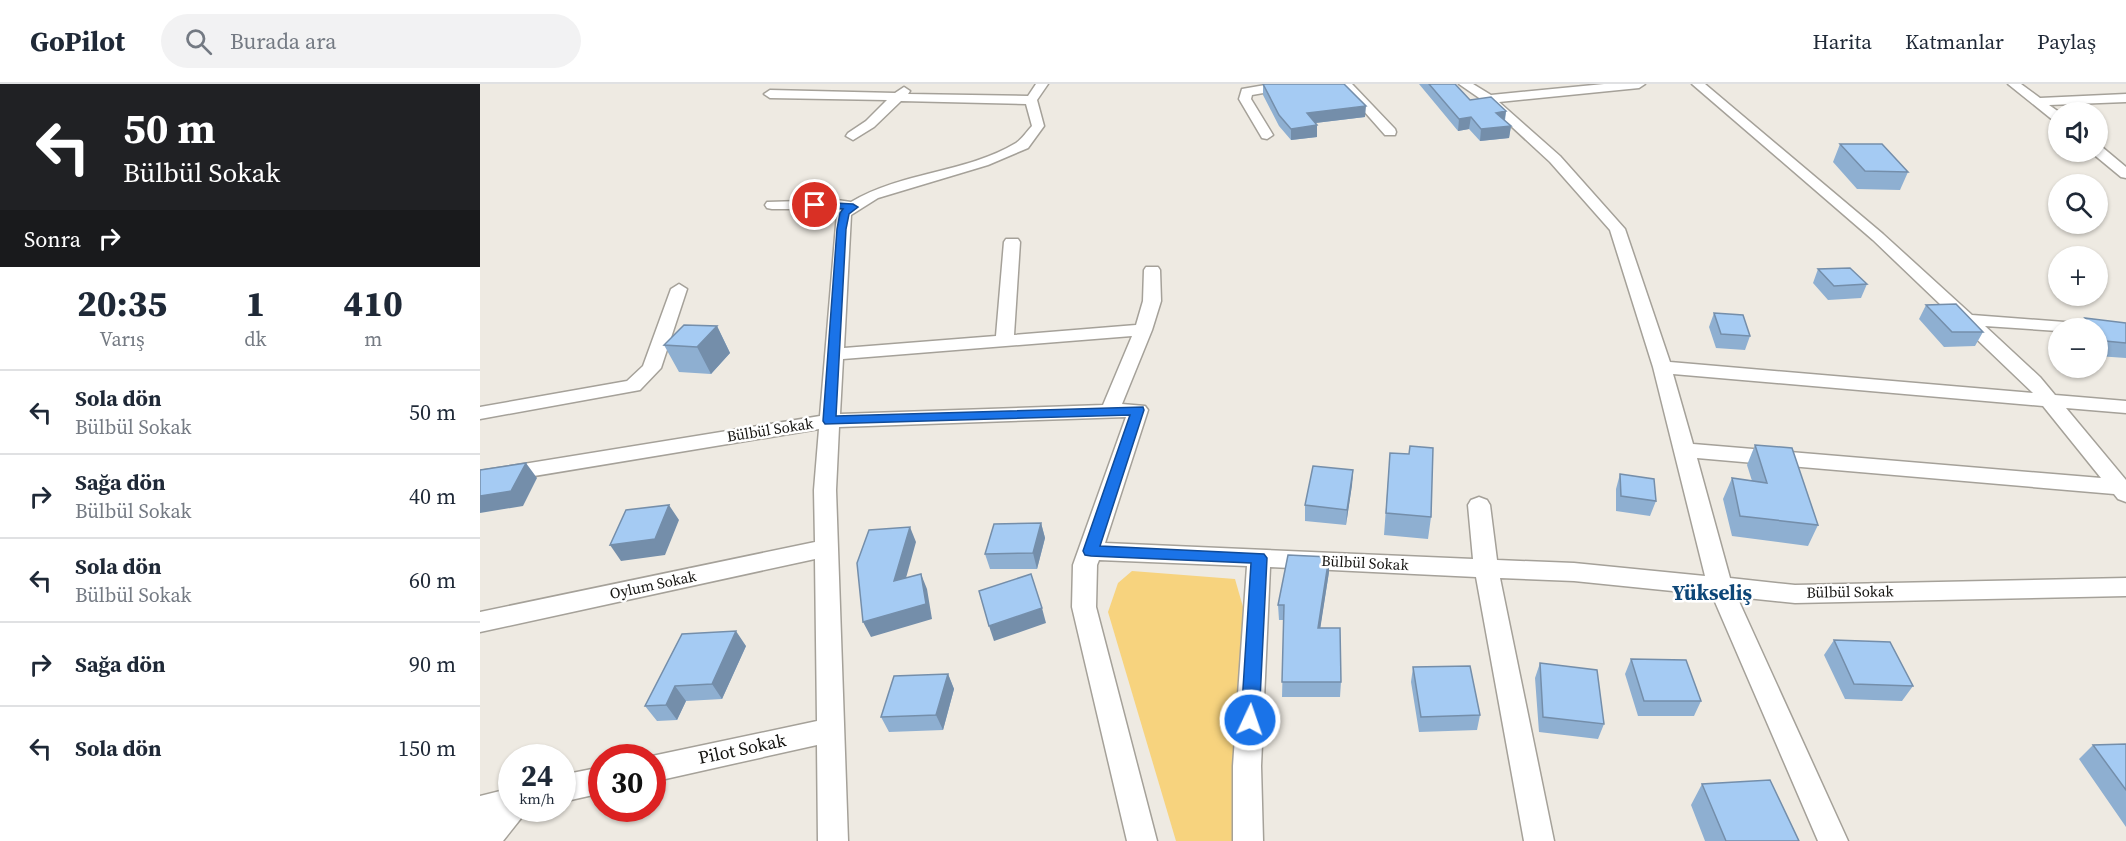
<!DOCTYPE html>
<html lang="tr">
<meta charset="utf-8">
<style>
body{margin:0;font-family:"Source Serif 4",serif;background:#f2f2f3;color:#1f2937;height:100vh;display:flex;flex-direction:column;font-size:22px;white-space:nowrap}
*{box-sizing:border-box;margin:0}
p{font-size:20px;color:#747a83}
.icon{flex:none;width:33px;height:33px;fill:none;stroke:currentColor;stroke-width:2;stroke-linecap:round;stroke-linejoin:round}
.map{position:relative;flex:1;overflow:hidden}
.panel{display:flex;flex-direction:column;background:#fff;width:480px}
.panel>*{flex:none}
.top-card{background:#202124;color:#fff;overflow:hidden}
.buttons{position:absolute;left:1568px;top:18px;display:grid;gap:12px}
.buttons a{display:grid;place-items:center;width:60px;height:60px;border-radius:50%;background:#fff;box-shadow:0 2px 4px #0004;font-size:30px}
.speed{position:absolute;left:18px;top:660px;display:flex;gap:12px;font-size:30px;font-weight:700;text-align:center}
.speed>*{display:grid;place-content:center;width:78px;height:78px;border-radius:50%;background:#fff;box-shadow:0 2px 4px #0004;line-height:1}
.speed small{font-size:15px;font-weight:400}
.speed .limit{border:9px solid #d22;background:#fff;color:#111}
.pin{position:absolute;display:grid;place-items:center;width:51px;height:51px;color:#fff;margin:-26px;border:3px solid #fff;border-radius:50%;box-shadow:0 2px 6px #0007}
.me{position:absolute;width:66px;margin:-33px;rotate:3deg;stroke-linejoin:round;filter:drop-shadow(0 0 4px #0008)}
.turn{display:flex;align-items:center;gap:21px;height:126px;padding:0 24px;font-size:27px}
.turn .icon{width:78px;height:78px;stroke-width:2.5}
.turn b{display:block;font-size:42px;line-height:51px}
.then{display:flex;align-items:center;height:57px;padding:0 24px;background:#0003;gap:12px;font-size:22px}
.eta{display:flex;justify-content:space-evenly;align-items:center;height:102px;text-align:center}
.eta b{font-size:36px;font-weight:800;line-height:42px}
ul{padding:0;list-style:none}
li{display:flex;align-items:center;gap:18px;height:84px;padding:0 24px;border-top:2px solid #e0e1e3}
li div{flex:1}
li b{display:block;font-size:22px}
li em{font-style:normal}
header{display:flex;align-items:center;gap:36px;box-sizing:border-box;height:84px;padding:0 30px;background:#fff;border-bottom:2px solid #e0e1e3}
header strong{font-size:28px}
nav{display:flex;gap:33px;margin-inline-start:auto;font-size:21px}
.search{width:420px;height:54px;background:#f2f2f3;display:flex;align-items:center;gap:15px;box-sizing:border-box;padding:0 21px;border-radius:33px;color:#747a83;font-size:22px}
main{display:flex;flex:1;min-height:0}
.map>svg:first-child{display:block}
.green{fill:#f7d37e}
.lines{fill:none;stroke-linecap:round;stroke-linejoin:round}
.minor-casing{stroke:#a5a199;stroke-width:3}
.minor{fill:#fff;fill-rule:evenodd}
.wall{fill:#8eafd1}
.shaded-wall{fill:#748eaa}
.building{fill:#a5cbf3;stroke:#748eaa;stroke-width:1.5}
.route{fill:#1a73e8;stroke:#114b97;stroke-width:1.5}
.labels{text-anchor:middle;stroke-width:5;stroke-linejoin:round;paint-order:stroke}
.street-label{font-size:15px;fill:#151411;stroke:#fff}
.near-street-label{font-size:18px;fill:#151411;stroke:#fff}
.district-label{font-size:21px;font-weight:bold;fill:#0e4778;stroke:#fff}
</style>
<header>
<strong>GoPilot</strong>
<div class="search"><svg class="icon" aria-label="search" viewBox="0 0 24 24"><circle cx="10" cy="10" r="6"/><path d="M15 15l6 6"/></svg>Burada ara</div>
<nav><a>Harita</a><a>Katmanlar</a><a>Paylaş</a></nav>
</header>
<main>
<section class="panel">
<div class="top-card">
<div class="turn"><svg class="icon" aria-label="left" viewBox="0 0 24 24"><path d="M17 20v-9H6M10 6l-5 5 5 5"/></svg><div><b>50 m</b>Bülbül Sokak</div></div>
<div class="then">Sonra<svg class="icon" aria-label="right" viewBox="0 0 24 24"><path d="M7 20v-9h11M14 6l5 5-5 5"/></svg></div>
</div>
<div class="eta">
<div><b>20:35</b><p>Varış</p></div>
<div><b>1</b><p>dk</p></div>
<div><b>410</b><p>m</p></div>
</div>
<ul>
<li><svg class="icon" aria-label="left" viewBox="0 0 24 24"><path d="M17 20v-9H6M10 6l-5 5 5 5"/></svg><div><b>Sola dön</b><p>Bülbül Sokak</p></div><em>50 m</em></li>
<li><svg class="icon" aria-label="right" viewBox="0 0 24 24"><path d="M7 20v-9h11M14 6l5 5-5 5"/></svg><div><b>Sağa dön</b><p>Bülbül Sokak</p></div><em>40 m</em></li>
<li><svg class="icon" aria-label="left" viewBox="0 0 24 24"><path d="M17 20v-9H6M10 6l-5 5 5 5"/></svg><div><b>Sola dön</b><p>Bülbül Sokak</p></div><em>60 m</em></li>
<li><svg class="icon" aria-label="right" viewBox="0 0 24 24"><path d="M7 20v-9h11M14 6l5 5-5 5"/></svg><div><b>Sağa dön</b></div><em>90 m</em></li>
<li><svg class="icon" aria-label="left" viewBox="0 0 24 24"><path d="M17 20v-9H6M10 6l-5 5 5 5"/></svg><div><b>Sola dön</b></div><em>150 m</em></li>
</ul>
</section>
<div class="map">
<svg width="1646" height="757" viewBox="0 0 1646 757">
<rect width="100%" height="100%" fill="#eeeae2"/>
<!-- green -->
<path class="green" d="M652,487L755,495L763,523L752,757H696L628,528L638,499Z"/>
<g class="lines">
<!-- minor casing -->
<g class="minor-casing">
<path id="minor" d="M556,0H568L557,16L564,42L548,64L508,81L398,114L371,131L364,264L516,252L524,158L526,155H538L540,158L534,251L656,241L663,217L664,186L666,183H678L680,186L681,217L672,246L642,320L665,322L668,326L625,459L993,475L988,421L991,416L999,413L1007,416L1010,421L1017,476L1094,479L1225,492L1173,283L1130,146L1070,78L1005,18L979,0H993L1011,11L1124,0H1165L1159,4L1019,18L1080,72L1145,145L1190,278L1553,309L1393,156L1212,0H1225L1403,150L1492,231L1611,240L1614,244H1578V247L1505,242L1560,293L1575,311L1646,317V329L1586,324L1646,396V418L1638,415L1634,410L1217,374L1250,494L1315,501L1646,494V512L1315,519L1257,513L1368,757H1338L1232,511L1094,497L1020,494L1074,757H1044L996,493L790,483L781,682L783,757H753V682L767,482L619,476L617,481L616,523L677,757H647L592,523L593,481L646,333L359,343L356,406L368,757H338L337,661L172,698V674H168L172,672L337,637L335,475L0,548V528L335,458L334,406L339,345L0,401V387L340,332L357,129L360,125H292L287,124L285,121L287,118L357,116L371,118C421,88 486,89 536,59C542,55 547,47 552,42L546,20L421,17L394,43L373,56L366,52L368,49L386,37L407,16L290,14L284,10L290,6L415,9L424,3L430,7L428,10L548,12ZM652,252L623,321L360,330L363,275ZM1193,290L1563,322L1621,394L1213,360Z
M791,0H817L811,4L772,11L771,15L793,51L787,55L782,54L759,15L762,5Z
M860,0H872L915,45L916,48L915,51H905Z
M1528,0H1541L1560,14L1646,10V18L1569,21L1579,28L1578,38L1574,37Z
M1617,62L1622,63L1646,83V94L1641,93L1612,69L1617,68Z
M199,200L207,205L181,284L160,306L0,335V323L147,297L163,282L191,205Z
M122,683V709L82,718V691Z
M32,704V724H46L42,733L23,757H0V712Z"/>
</g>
<!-- minor -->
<use href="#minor" class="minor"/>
</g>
<!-- wall -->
<path class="wall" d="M783,0L885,33L835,39L837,41V53L811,56L799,42L783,11Z
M939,0H975L990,16L1026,27L1025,37L1031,42L1029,54L1000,57L989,45L978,47Z
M1360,60L1428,88L1420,106L1377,105L1353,78Z
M1338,185L1387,200L1381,214L1348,216L1333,199Z
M1446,221L1503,248L1495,262L1464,263L1439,235Z
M1234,229L1270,252L1265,266L1236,264L1229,243Z
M1605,234L1646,239V274L1617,272V244H1599Z
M237,242L250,269L231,290L199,288L184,261Z
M1275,361L1338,441L1328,462L1252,452L1243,415L1252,394L1272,397L1267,381Z
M910,369L951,433L948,455L904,451Z
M873,386L872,401L866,441L825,437V421Z
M1140,390L1176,417L1170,432L1136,427V405Z
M561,439L565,454L557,485H510L505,470Z
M849,488L840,544L861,598L860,613H802L804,536H799L798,521Z
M202,550L266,562L242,615L206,617L197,636L177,637L165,622Z
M1354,556L1433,602L1422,617L1365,615L1344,571Z
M1151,575L1221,617L1214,632H1158L1145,590Z
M1060,579L1124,640L1118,655L1059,648L1055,594Z
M933,583L1000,631L997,646L939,648L931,598Z
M468,590L474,605L463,646L409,648L401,633Z
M1646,660V743L1599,675L1613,661Z
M1222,700L1319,757H1225L1211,721Z"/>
<!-- shaded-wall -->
<path class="shaded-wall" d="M886,22L885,33L827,40V29Z
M1026,27L1024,39L1016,29Z
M991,33L989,45L978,47L979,35Z
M837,41V53L811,56V45Z
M1031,42L1029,54L1000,57L1001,45Z
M237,242L250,269L231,290L217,263Z
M46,379L57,394L43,422L0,429V412Z
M873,386L872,401L866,441L867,426Z
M189,421L199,436L185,471L141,477L130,461Z
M561,439L565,454L557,485L553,469Z
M430,443L436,458L421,512L414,497Z
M849,473V488L838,559V544Z
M441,490L447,505L452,535L391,553L383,538Z
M562,524L566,539L514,557L509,542Z
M256,547L266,562L242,615L232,600Z
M468,590L474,605L463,646L456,631Z
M195,602L206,617L197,636L186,621Z"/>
<!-- building -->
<path class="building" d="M783,0H864L886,22L827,29L837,41L811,45L799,31Z
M949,0H975L990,16L1011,13L1026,27L1016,29L1031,42L1001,45L991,33L979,35Z
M1360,60H1402L1428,88L1385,87Z
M1370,184L1387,200L1354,202L1338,185Z
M1476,220L1503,248H1472L1446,221Z
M1234,229L1263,231L1270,252L1241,250Z
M1605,234L1646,239V259L1625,257L1617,248V244H1614Z
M204,241L237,242L217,263L184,261Z
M1275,361L1312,364L1338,441L1260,432L1252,394L1287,399Z
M930,362L953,364L951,433L906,429L910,369L929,370Z
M46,379L31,407L0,412V386Z
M833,382L873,386L867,426L825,421Z
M1140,390L1174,395L1176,417L1141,412Z
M189,421L175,455L130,461L146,426Z
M561,439L553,469L505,470L514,440Z
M430,443L414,497L441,490L446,520L383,538L377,479L389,446Z
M808,471L849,473L838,544H860L861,598H802L804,521H798Z
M551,490L562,524L509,542L499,507Z
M256,547L232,600L195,602L186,621L165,622L202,550Z
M1354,556L1410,558L1433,602L1374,600Z
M1151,575L1206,576L1221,617H1164Z
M1060,579L1117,586L1124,640L1063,633Z
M990,582L1000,631L941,633L933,583Z
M468,590L456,631L401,633L414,592Z
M1646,660V706L1613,661Z
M1290,696L1319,757H1246L1222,700Z"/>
<!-- route -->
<path class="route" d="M335,118L373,120L378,123L369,130L366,145L356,332L663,323L664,326L620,462L784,470L787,474L779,636L776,641L770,644L764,641L761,636L771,479L611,472L605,471L603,467L650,331L345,340L343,337L357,145L360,129L363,125L332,123V119Z"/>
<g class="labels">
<!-- street labels -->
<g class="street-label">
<text transform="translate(290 346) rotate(-9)" y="5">Bülbül Sokak</text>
<text transform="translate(885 479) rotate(3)" y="5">Bülbül Sokak</text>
<text transform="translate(173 501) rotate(-12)" y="5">Oylum Sokak</text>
<text transform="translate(1370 508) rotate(-1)" y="5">Bülbül Sokak</text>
</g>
<!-- near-street labels -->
<g class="near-street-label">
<text transform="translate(262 665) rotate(-12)" y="6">Pilot Sokak</text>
</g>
<!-- district labels -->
<g class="district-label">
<text x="1232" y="516">Yükseliş</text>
</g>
</g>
</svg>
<div class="buttons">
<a><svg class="icon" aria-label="sound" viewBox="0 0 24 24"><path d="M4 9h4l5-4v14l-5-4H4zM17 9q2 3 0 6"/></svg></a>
<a><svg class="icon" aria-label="search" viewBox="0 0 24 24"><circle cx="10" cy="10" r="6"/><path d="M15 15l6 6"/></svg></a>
<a>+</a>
<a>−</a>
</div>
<div class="speed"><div>24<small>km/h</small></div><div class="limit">30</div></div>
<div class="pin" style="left:335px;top:121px;background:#d93025"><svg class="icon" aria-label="arrive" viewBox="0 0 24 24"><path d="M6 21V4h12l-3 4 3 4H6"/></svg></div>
<svg class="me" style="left:770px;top:636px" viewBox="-20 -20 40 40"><circle r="17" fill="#1a73e8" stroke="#fff" stroke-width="3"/><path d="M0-11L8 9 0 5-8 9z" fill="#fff"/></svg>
</div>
</main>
